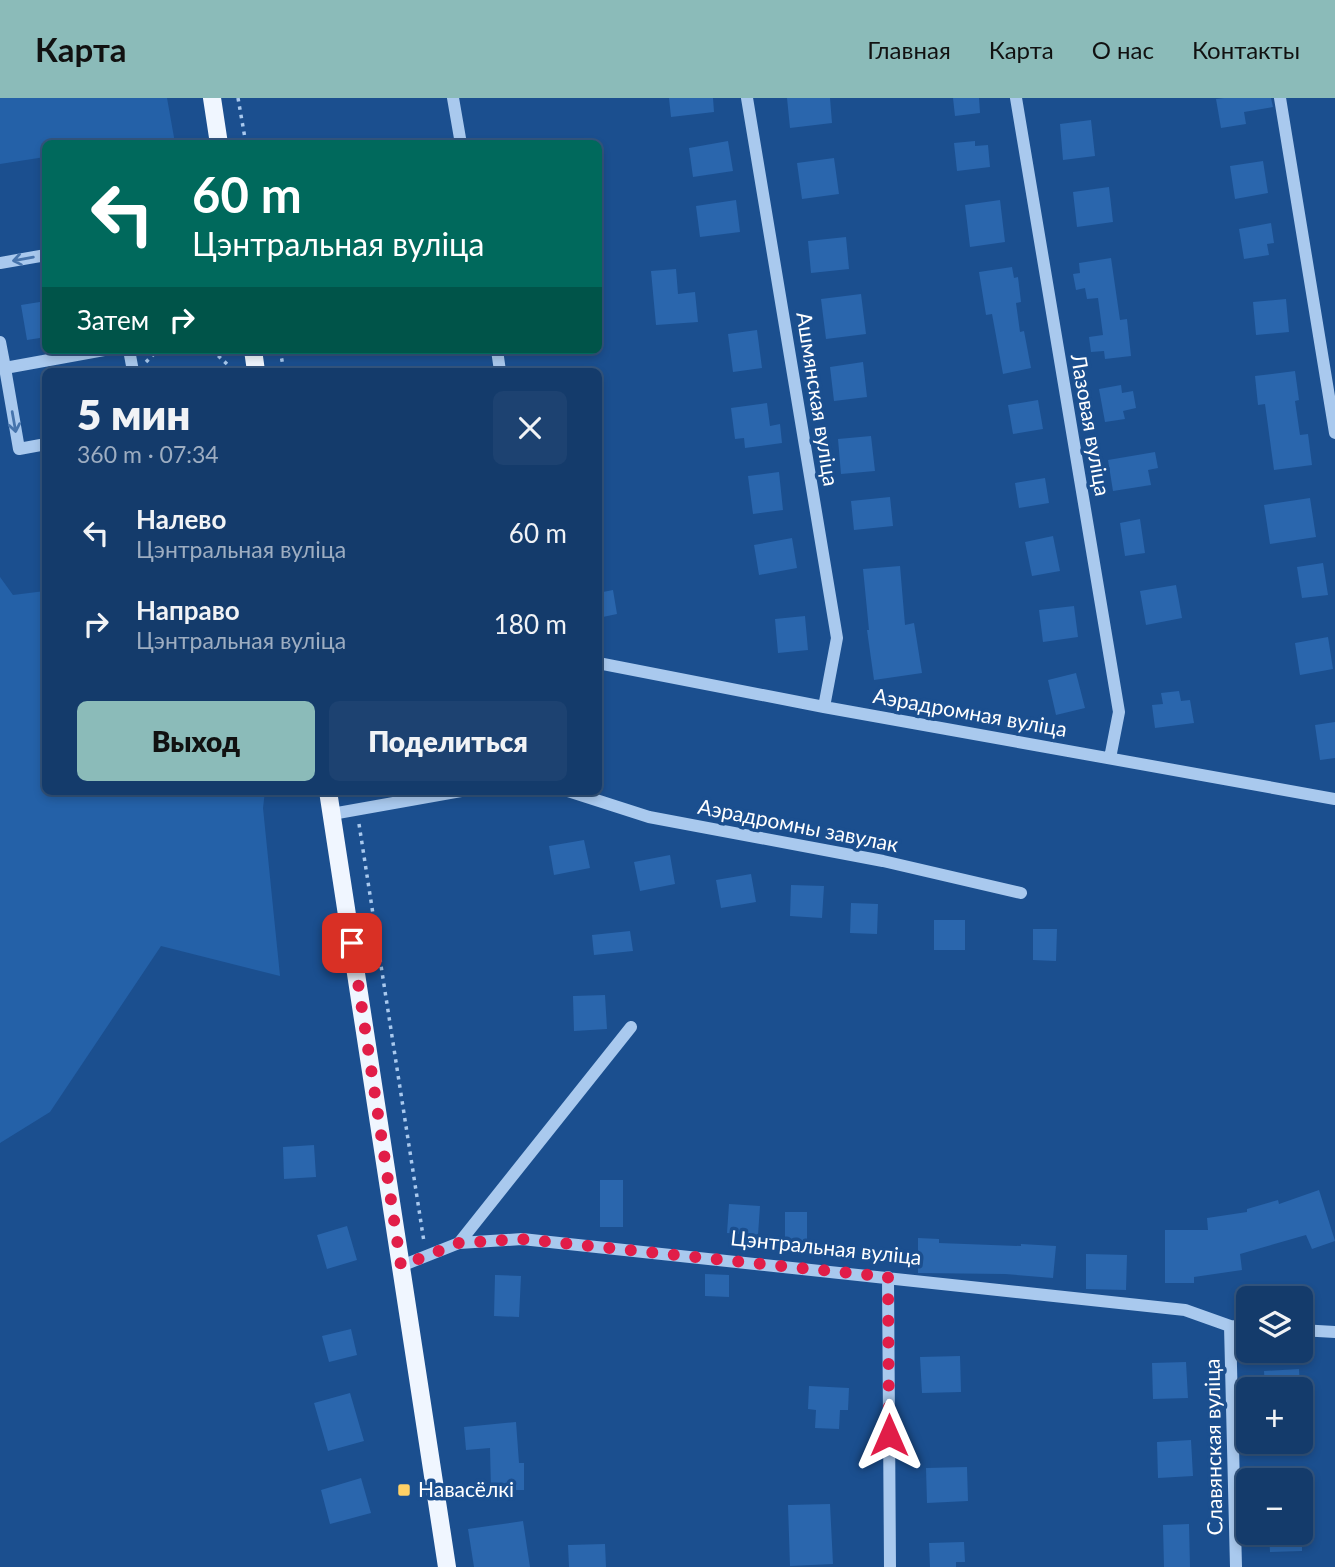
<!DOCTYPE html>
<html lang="ru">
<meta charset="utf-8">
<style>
body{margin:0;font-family:Lato,sans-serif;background:#1d4271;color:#f1f3f6;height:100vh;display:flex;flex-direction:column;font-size:26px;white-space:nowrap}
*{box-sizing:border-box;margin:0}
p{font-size:23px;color:#9dadc1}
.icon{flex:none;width:38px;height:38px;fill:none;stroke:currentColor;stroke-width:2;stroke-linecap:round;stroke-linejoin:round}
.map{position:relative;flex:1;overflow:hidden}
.panel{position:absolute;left:42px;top:270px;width:560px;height:427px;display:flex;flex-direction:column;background:#143b6b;border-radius:10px;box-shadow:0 4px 10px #0003,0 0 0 2px #33557e}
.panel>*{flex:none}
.hud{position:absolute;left:42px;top:42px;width:560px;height:214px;border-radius:10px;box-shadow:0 4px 10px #0003,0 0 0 2px #33557e;background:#00695c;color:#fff;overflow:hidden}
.tools{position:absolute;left:1236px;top:1188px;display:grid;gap:14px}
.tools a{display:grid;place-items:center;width:77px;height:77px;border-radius:10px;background:#143b6b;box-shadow:0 4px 10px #0003,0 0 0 2px #33557e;font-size:35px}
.pin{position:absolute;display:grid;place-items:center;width:60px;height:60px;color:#fff;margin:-30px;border-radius:14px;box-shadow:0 4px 10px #0006}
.me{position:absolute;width:77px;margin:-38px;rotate:0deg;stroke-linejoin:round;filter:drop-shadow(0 0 5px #0008)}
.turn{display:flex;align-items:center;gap:24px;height:147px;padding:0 35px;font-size:32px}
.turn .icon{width:91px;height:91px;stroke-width:2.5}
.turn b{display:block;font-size:49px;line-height:60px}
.then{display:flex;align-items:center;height:66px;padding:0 35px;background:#0003;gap:14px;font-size:26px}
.round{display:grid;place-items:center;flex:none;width:74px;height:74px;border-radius:10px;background:#1d4271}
.head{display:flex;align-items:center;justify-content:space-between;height:119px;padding:0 35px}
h1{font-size:42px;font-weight:800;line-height:52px}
.cta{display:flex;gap:14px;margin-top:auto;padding:14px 35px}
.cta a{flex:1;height:80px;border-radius:10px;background:#8bbbb9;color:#111;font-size:28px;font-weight:800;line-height:80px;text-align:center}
.cta a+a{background:#1d4271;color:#f1f3f6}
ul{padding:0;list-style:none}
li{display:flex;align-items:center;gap:21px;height:91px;padding:0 35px}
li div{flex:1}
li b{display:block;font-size:26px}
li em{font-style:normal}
header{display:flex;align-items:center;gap:42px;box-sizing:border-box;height:98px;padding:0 35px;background:#8bbbb9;color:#111}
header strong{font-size:33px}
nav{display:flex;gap:38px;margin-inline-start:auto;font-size:24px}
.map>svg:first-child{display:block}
.green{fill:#2461a8}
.building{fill:#2a66ad}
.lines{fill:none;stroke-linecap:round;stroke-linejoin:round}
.path{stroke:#a9c9ee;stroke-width:3.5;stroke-dasharray:3.5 5;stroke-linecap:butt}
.minor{stroke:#a9c9ee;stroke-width:12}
.major{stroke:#f0f6ff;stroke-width:18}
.oneway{stroke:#4674ac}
.route{stroke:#e11d48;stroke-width:12;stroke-dasharray:0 21.6}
.poi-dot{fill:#ffd166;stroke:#1b4f8f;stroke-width:2.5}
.labels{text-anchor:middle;stroke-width:7;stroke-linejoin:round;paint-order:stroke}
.street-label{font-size:21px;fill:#fff;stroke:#1b4f8f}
.poi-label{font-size:21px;fill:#fff;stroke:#1b4f8f;text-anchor:start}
</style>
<header>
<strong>Карта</strong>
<nav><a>Главная</a><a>Карта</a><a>О нас</a><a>Контакты</a></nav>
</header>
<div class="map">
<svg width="1335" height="1469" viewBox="0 0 1335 1469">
<rect width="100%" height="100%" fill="#1b4f8f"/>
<!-- green -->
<path class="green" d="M0,0H167L175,45L46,46L45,59L0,66Z
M0,479L13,497L45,493L46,693H265L263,710L280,878L161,848L50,1014L0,1045Z"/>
<!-- building -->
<path class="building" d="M669,0H713L714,14L671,19Z
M787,0H830L832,25L790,30Z
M953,0H979L980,15L955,18Z
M1224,0H1271L1273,9L1244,14L1246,26L1221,30L1216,1Z
M1091,22L1095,58L1063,62L1060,26Z
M728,43L733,73L693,79L689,50Z
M975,43V48L988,47L990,69L957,73L954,45Z
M834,60L839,96L802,101L797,65Z
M1263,63L1268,95L1235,101L1230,68Z
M1109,89L1113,124L1077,129L1073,94Z
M736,102L740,134L700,139L696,108Z
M1000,102L1005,144L970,149L965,107Z
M1271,125L1274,145L1267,146L1269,157L1244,161L1239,131Z
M846,139L849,171L811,175L808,143Z
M1111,160L1120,222L1127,221L1131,258L1105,261L1104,253L1091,254L1089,239L1103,237L1098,200L1087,201L1085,190L1076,192L1073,176L1080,175L1079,165Z
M1012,169L1014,180L1018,179L1021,204L1016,205L1020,234L1024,233L1031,270L1003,276L992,216L986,217L979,174Z
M676,171L678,196L695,194L698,224L656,227L651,173Z
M861,196L866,236L826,241L821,201Z
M1286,201L1289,234L1256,237L1253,204Z
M46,203V239L27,242L21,207Z
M757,232L762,270L733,274L728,236Z
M863,264L867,299L834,303L830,269Z
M1295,273L1299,302L1295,303L1300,337L1308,336L1312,367L1274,372L1265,306L1258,307L1255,278Z
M1121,287L1122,295L1133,293L1136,310L1123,313L1125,321L1105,324L1099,291Z
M1038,302L1043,331L1013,336L1008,307Z
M767,305L770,328L780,326L782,345L745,350L744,340L735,341L731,310Z
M871,338L875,373L841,376L838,341Z
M1155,354L1158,370L1148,372L1151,387L1113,393L1108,362Z
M779,374L783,412L753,416L748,378Z
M1045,380L1049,405L1019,410L1015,385Z
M890,399L893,428L854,432L851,403Z
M1310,400L1316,439L1270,446L1264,407Z
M1140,421L1145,455L1125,458L1120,425Z
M1053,438L1060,473L1032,478L1025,444Z
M792,440L797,470L759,477L754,447Z
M1323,465L1328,497L1302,500L1297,469Z
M900,468L905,527L914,525L922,575L874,582L867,532H869L863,471Z
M1176,487L1182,520L1146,527L1140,493Z
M613,492L617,516L598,520V495Z
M1074,508L1078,539L1043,544L1039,512Z
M805,518L808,552L778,555L775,521Z
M1328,539L1333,571L1300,577L1295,545Z
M1076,575L1085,610L1056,617L1048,582Z
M1179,593L1181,603L1190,602L1194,625L1155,630L1152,607L1163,606L1161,595Z
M1335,624V660L1320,662L1315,627Z
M584,742L590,770L554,777L549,748Z
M670,757L675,786L640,793L634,764Z
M751,776L756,804L721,810L716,782Z
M791,787L824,788L822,820L790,818Z
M851,805L878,806L877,836L850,835Z
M934,822H965V852H934Z
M1033,831H1057L1056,863L1033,862Z
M630,833L633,853L594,857L592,837Z
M605,897L607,931L574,933L573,898Z
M314,1047L316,1079L284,1081L283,1049Z
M600,1082H623V1129H600Z
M1319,1092L1335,1143L1312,1151L1306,1137L1240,1156L1242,1172L1194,1179V1185H1165V1132H1208L1207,1120L1247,1114V1111L1278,1102L1279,1106Z
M729,1106L760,1108L758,1137L727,1135Z
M785,1114H807V1143H785Z
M347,1128L357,1162L327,1171L317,1137Z
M918,1140L939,1141V1145L1021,1148V1146L1056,1148L1053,1180L1005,1176L918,1175Z
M1086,1156L1127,1157L1126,1192L1086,1191Z
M705,1176L729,1177V1199L705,1198Z
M495,1177L521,1178L519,1219L494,1218Z
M351,1231L357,1257L329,1264L322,1238Z
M960,1258L961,1294L922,1295L920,1259Z
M1186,1264L1188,1300L1153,1301L1152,1265Z
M1299,1271L1300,1292H1265L1264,1273Z
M809,1288L849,1290L848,1312H840L839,1331L815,1330L816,1312L808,1311Z
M350,1295L364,1343L328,1353L314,1305Z
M516,1324L519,1365H524V1392H491L490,1350L466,1352L464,1329Z
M1191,1342L1193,1378L1158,1380L1157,1344Z
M967,1369L968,1403L927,1405L926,1370Z
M361,1380L371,1415L330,1426L321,1392Z
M830,1406L833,1466L790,1468L788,1407Z
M523,1423L530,1469H474L468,1431Z
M1189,1426L1190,1469H1164L1163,1427Z
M1269,1435H1302V1453L1270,1454Z
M964,1444L965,1464H956V1469H930L929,1445Z
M605,1446L606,1469H569L568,1447Z"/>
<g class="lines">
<!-- path -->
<path class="path" d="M238,0L246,46
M212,252L228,267L229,273
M280,252L284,273
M146,264L154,256L175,252
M359,726L424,1144"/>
<!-- minor -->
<path class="minor" d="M453,0L461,46
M747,0L837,540L824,609
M1016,0L1119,614L1110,660
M1280,0L1335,335
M0,165L46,157
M0,244L5,270L104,252
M129,252L133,273
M497,252L500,273
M5,270L19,351L46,346
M598,565L824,609L1335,701
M568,693L649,719L883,763L1021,795
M332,716L461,693
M459,1145L631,929
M401,1168L459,1145L522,1141L1185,1212L1230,1228L1248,1229
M888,1179L890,1469
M1230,1228L1236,1469
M1300,1232L1335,1234"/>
<!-- major -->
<path class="major" d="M212,0L219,46
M253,252L256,273
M328,693L447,1469"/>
</g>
<!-- one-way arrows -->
<defs><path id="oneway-shaft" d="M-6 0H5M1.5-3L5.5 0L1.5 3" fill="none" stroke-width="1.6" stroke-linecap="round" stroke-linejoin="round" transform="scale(1.75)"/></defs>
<g class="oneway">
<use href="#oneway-shaft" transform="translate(23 161) rotate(170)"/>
<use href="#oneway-shaft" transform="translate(14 324) rotate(80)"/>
</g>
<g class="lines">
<!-- route -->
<path class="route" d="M352,845L401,1168L459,1145L522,1141L888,1179L889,1337"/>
</g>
<!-- markers -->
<rect class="poi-dot" x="397" y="1385" width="14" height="14" rx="3.5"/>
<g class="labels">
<!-- street labels -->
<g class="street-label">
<text transform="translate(817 301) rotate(81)" y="7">Ашмянская вуліца</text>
<text transform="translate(1090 327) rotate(80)" y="7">Лазовая вуліца</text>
<text transform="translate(970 615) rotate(10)" y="7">Аэрадромная вуліца</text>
<text transform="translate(798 728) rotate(11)" y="7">Аэрадромны завулак</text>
<text transform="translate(826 1150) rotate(6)" y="7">Цэнтральная вуліца</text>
<text transform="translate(1214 1349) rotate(-91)" y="7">Славянская вуліца</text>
</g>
<!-- poi labels -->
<g class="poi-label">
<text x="418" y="1399">Навасёлкі</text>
</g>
</g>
</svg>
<div class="tools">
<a><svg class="icon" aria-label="layers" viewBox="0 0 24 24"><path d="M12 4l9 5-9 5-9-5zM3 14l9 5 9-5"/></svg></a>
<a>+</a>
<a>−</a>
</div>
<div class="pin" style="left:352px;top:845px;background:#d93025"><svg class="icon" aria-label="arrive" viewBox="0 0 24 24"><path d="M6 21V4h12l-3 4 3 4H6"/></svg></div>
<svg class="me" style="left:889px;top:1337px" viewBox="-20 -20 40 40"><path d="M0-17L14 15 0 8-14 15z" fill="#e11d48" stroke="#fff" stroke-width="4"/></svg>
<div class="hud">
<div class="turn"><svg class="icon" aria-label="left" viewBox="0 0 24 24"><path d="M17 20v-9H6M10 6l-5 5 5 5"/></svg><div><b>60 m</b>Цэнтральная вуліца</div></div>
<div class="then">Затем<svg class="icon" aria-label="right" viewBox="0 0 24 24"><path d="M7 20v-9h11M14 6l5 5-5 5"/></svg></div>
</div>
<section class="panel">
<div class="head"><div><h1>5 мин</h1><p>360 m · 07:34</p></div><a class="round"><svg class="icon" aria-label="close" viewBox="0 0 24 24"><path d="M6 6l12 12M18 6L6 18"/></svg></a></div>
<ul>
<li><svg class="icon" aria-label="left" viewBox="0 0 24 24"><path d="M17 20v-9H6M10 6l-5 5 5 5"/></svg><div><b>Налево</b><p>Цэнтральная вуліца</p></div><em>60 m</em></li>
<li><svg class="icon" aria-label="right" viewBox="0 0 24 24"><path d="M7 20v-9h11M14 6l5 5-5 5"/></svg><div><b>Направо</b><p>Цэнтральная вуліца</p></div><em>180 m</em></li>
</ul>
<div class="cta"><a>Выход</a><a>Поделиться</a></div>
</section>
</div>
